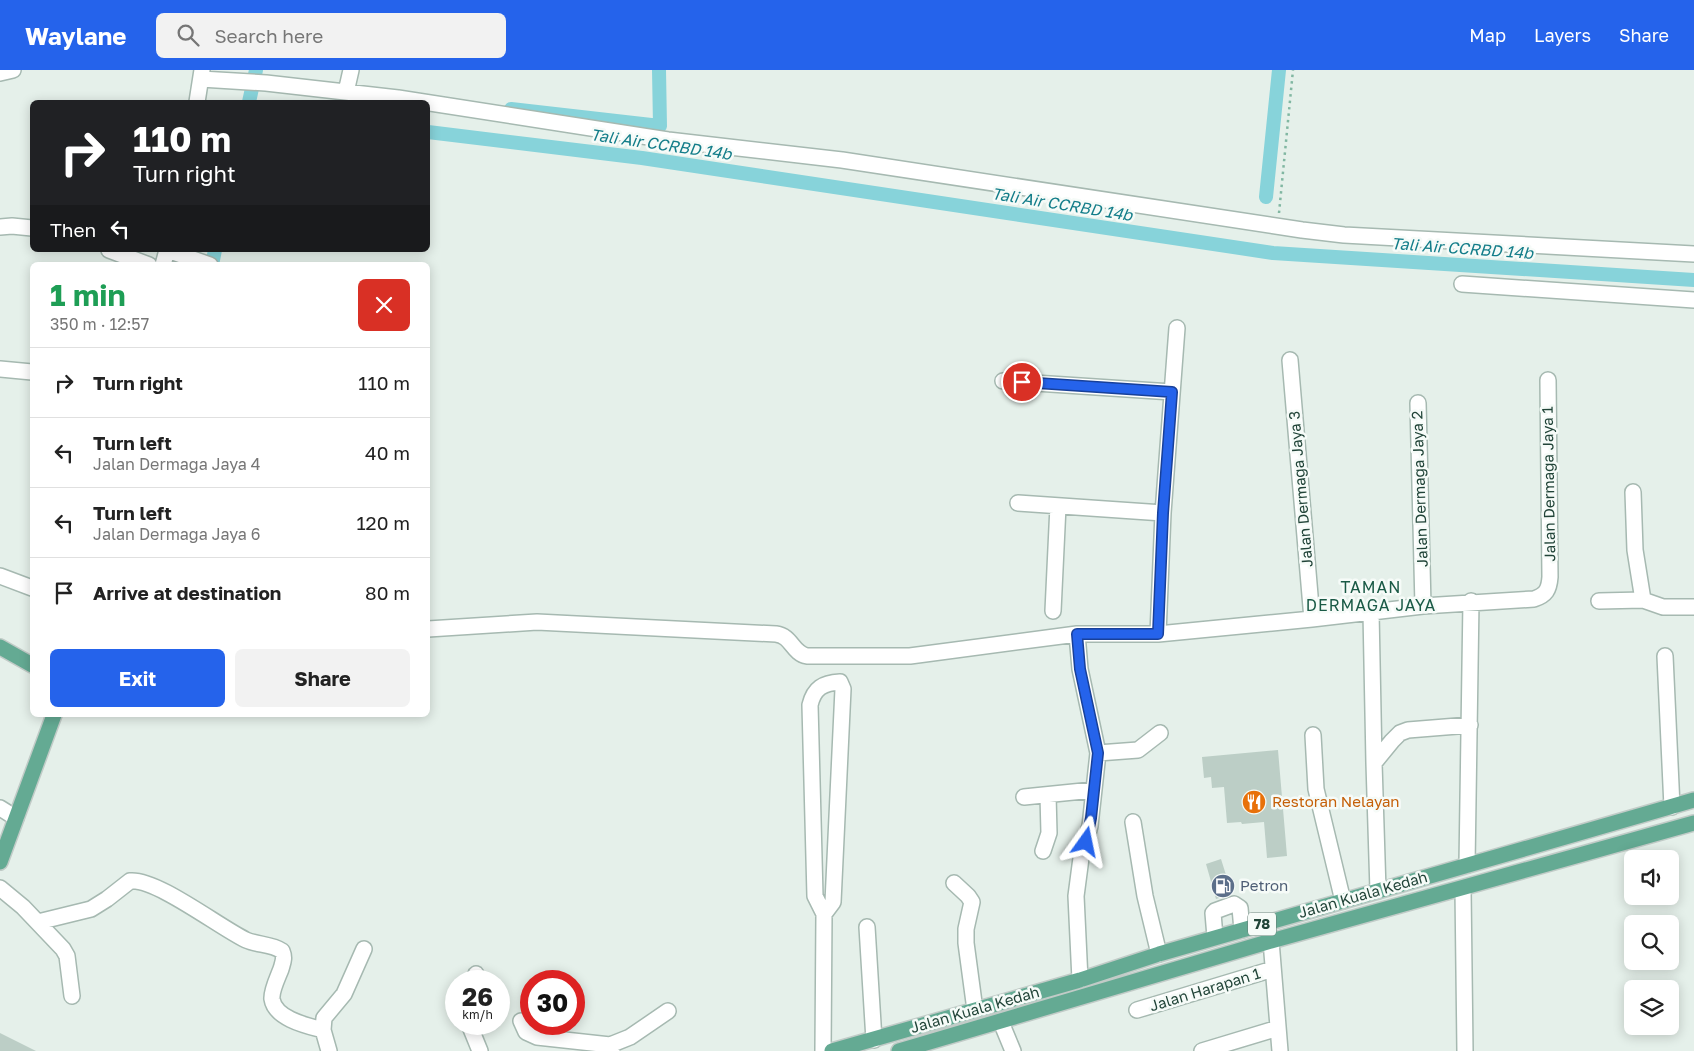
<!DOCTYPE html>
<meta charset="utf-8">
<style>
body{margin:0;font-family:"Golos Text",sans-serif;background:#f2f2f2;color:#222;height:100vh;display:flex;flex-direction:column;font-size:19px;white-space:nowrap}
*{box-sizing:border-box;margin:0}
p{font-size:16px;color:#767676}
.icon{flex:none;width:28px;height:28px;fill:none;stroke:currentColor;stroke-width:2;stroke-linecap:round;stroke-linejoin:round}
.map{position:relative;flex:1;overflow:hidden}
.drawer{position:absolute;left:30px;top:192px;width:400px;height:455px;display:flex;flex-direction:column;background:#fff;border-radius:8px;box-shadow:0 2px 12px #0003}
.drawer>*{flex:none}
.top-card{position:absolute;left:30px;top:30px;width:400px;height:152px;border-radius:8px;box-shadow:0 2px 12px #0003;background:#202124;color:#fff;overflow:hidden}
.controls{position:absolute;left:1624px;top:780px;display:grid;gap:10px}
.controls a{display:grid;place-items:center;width:55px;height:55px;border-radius:8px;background:#fff;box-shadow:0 2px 12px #0003;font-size:25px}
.speed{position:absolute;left:445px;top:900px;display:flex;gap:10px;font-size:25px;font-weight:700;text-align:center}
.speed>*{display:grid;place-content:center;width:65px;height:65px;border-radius:50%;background:#fff;box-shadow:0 2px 12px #0003;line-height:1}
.speed small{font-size:12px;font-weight:400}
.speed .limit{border:8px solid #d22;background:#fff;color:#111}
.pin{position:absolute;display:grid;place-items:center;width:42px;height:42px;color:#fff;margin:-21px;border:2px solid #fff;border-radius:50%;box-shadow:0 1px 5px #0007}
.me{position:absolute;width:55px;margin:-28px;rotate:12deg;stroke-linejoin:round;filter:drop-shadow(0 0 4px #0008)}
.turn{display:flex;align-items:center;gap:18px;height:105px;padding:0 20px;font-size:22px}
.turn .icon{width:65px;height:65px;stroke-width:2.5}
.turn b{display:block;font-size:35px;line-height:42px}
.then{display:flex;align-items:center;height:48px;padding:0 20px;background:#0003;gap:10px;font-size:19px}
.round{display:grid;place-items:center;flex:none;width:52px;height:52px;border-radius:8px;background:#f2f2f2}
.overview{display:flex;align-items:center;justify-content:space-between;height:85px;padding:0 20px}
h1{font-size:30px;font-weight:700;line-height:38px;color:#1e9e55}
.action{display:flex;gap:10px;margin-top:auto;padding:10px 20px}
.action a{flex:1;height:58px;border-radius:8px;background:#2563eb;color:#fff;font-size:20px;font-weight:700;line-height:58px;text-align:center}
.action a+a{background:#f2f2f2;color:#222}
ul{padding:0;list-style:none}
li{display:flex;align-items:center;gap:15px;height:70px;padding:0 20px;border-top:1px solid #e0e0e0}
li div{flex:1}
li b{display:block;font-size:19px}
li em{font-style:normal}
header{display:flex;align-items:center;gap:30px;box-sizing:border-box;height:70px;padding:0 25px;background:#2563eb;color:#fff}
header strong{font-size:24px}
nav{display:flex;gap:28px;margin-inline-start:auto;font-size:18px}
.search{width:350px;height:45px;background:#f2f2f2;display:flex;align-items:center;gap:12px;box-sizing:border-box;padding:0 18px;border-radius:8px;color:#767676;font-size:19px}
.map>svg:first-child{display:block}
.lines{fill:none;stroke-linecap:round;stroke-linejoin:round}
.canal{stroke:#87d3da;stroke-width:14}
.building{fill:#bccec6}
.minor-casing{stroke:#a6b9b1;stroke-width:18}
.major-casing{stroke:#c1cbc7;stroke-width:18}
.path{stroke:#81b7a2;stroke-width:2.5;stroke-dasharray:2.5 4;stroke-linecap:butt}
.minor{stroke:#fff;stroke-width:15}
.major{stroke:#64aa93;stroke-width:15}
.route-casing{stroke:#184099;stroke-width:12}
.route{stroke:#2563eb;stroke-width:9}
.labels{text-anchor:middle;stroke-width:5;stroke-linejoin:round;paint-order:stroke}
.shield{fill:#f6fbf8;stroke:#617b72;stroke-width:1}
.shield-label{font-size:14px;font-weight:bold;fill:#214438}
.street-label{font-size:15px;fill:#214438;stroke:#f6fbf8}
.food-label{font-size:15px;fill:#c56008;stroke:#f6fbf8;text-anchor:start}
.service-label{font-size:15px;fill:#4e5e75;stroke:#f6fbf8;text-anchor:start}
.water-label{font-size:16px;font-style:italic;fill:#137d89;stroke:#f6fbf8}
.neighbourhood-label{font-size:16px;letter-spacing:1px;fill:#1a5a46;stroke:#f6fbf8}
</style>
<header>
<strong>Waylane</strong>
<div class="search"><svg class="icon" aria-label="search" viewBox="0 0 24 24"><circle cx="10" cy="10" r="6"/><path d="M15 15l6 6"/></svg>Search here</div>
<nav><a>Map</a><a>Layers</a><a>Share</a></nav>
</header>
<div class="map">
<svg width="1694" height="981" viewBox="0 0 1694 981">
<rect width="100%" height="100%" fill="#e5f0ea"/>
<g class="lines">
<!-- canal -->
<path class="canal" d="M249,32L256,0
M511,39L660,56L659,0
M428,62L642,88L1273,183L1694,210
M1266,127L1279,0
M212,195L215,180"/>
</g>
<!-- building -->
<path class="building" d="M1278,680L1287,786L1267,788L1264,752L1242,754L1241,752L1227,753L1224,717L1212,718L1211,707L1204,708L1202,687Z
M1221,789L1232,824L1216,829L1206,794Z
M0,963L36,981H0Z"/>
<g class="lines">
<!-- minor casing -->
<g class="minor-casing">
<path id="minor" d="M0,3L13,0
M201,9L266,13L398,28L668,70L842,90L1302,160L1344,165L1694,184
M346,22L351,0
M197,32L202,0
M0,157L12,156L32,158
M109,180L149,195
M167,180L210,195
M163,195L167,180
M1462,214L1694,230
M1290,290L1312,549
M0,299L32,302
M1003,311L1172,322
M1418,333L1423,536
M1633,422L1635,480L1643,530L1663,537H1694
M1018,433L1163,443
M0,506L32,518
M1599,531L1643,530
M1053,541L1058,436
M1371,542L1374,693
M428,559L537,552L776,564C792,566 792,583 807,586H910L1077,564H1158L1312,549L1423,536L1534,529C1546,525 1549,520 1550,507L1548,310
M1077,564L1080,599L1098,683L1090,756L1081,788L1076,826L1080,910
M1158,564L1163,443L1177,258
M1665,586L1672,737
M1313,665L1316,719L1343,831
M1098,683L1138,680L1160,663
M1024,727L1093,720
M0,738L16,748
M1133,752L1145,826L1159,884
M1043,781L1049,763L1048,725
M1467,795L1471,531
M954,813L968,826L972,832L966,859V873L975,940
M0,818L23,837L63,879L67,886L72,926
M1463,819L1465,981
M1378,821L1374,693L1392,671L1400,663L1408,660L1470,655
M38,852L91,839L107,829L130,811C156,808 219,857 246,870C257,875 272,874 282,881C285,888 283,892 281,899C278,907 271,921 272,929C275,949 308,956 323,960
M867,857L874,970
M1215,867L1213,843L1215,841L1234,834L1240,838L1242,860
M1271,871L1280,981
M474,911L476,904
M1137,940L1273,899
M521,951L526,962L537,967L610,975
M1001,952L1013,981
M469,954L480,981
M329,981L323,960L324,948L344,924L364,879
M612,981L610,975L630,967L668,941
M823,981L824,844L815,826L810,635C814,618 823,613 840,612L843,619L833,832L824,844
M1202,981L1278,958"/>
</g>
<!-- major casing -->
<g class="major-casing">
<path id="major" d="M0,577L32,595
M0,792L54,645
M832,981L1080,910L1159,884L1694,730
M899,981L1271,871L1694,753"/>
</g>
<!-- path -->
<path class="path" d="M1279,143L1293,0"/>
<!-- minor -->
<use href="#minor" class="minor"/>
<!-- major -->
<use href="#major" class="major"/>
</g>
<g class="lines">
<!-- route casing -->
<g class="route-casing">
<path id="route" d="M1022,312L1172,322L1163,443L1158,564H1077L1080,599L1098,683L1091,748L1086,772"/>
</g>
<!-- route -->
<use href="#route" class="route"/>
</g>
<!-- icons -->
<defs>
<g id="restaurant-disc" transform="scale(1.25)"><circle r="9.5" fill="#e8710a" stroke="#f6fbf8"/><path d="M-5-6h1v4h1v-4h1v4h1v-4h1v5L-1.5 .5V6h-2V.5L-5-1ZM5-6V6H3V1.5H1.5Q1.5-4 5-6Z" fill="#fff"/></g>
<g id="fuel-disc" transform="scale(1.25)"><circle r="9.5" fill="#5c6f8a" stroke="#f6fbf8"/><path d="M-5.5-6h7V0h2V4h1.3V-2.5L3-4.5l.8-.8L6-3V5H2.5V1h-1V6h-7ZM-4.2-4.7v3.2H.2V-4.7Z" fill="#fff"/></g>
</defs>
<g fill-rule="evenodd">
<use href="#restaurant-disc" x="1254" y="732"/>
<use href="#fuel-disc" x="1223" y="816"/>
</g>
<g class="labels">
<!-- shield labels -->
<rect class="shield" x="1248" y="842.5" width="28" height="23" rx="4"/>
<g class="shield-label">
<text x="1262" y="859">78</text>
</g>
<!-- street labels -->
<g class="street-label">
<text transform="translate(1549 414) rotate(-91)" y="5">Jalan Dermaga Jaya 1</text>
<text transform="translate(1301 419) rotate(-95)" y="5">Jalan Dermaga Jaya 3</text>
<text transform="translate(1420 419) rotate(-92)" y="5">Jalan Dermaga Jaya 2</text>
<text transform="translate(1363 825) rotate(-16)" y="5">Jalan Kuala Kedah</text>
<text transform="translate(1205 920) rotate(-17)" y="5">Jalan Harapan 1</text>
<text transform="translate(975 940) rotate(-16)" y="5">Jalan Kuala Kedah</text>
</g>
<!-- food labels -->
<g class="food-label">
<text x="1272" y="737">Restoran Nelayan</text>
</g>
<!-- service labels -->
<g class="service-label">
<text x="1240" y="821">Petron</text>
</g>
<!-- water labels -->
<g class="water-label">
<text transform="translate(661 74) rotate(8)" y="6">Tali Air CCRBD 14b</text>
<text transform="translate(1062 134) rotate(9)" y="6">Tali Air CCRBD 14b</text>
<text transform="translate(1462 178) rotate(4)" y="6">Tali Air CCRBD 14b</text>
</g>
<!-- neighbourhood labels -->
<g class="neighbourhood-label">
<text x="1371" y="523">TAMAN<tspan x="1371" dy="18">DERMAGA JAYA</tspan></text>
</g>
</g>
</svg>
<div class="controls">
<a><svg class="icon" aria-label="sound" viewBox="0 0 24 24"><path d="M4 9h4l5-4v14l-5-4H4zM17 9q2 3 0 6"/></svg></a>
<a><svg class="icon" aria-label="search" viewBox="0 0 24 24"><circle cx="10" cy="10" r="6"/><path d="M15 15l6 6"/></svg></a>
<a><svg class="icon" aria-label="layers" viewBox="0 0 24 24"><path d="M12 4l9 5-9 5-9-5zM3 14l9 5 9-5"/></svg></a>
</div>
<div class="speed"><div>26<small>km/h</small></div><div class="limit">30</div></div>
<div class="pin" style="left:1022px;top:312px;background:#d93025"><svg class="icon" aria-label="arrive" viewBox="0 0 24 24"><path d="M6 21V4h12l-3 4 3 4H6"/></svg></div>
<svg class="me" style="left:1086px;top:772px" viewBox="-20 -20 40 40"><path d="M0-17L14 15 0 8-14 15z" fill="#2563eb" stroke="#fff" stroke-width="4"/></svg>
<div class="top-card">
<div class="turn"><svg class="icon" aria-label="right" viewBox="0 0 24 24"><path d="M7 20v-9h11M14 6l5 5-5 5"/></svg><div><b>110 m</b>Turn right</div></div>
<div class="then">Then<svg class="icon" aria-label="left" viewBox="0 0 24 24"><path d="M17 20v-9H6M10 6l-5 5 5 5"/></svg></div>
</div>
<section class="drawer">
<div class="overview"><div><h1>1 min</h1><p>350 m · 12:57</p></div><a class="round" style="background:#d93025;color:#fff"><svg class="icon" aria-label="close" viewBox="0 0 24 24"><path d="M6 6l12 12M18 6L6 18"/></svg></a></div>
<ul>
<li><svg class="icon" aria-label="right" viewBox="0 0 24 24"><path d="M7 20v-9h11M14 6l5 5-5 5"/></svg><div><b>Turn right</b></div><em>110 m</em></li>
<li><svg class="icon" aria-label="left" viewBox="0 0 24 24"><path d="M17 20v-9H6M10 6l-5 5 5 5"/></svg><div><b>Turn left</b><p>Jalan Dermaga Jaya 4</p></div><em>40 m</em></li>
<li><svg class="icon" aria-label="left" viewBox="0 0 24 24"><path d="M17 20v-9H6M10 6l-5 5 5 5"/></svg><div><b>Turn left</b><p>Jalan Dermaga Jaya 6</p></div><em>120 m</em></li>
<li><svg class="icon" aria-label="arrive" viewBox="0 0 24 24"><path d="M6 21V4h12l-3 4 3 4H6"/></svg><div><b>Arrive at destination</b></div><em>80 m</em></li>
</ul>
<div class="action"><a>Exit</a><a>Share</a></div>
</section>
</div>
